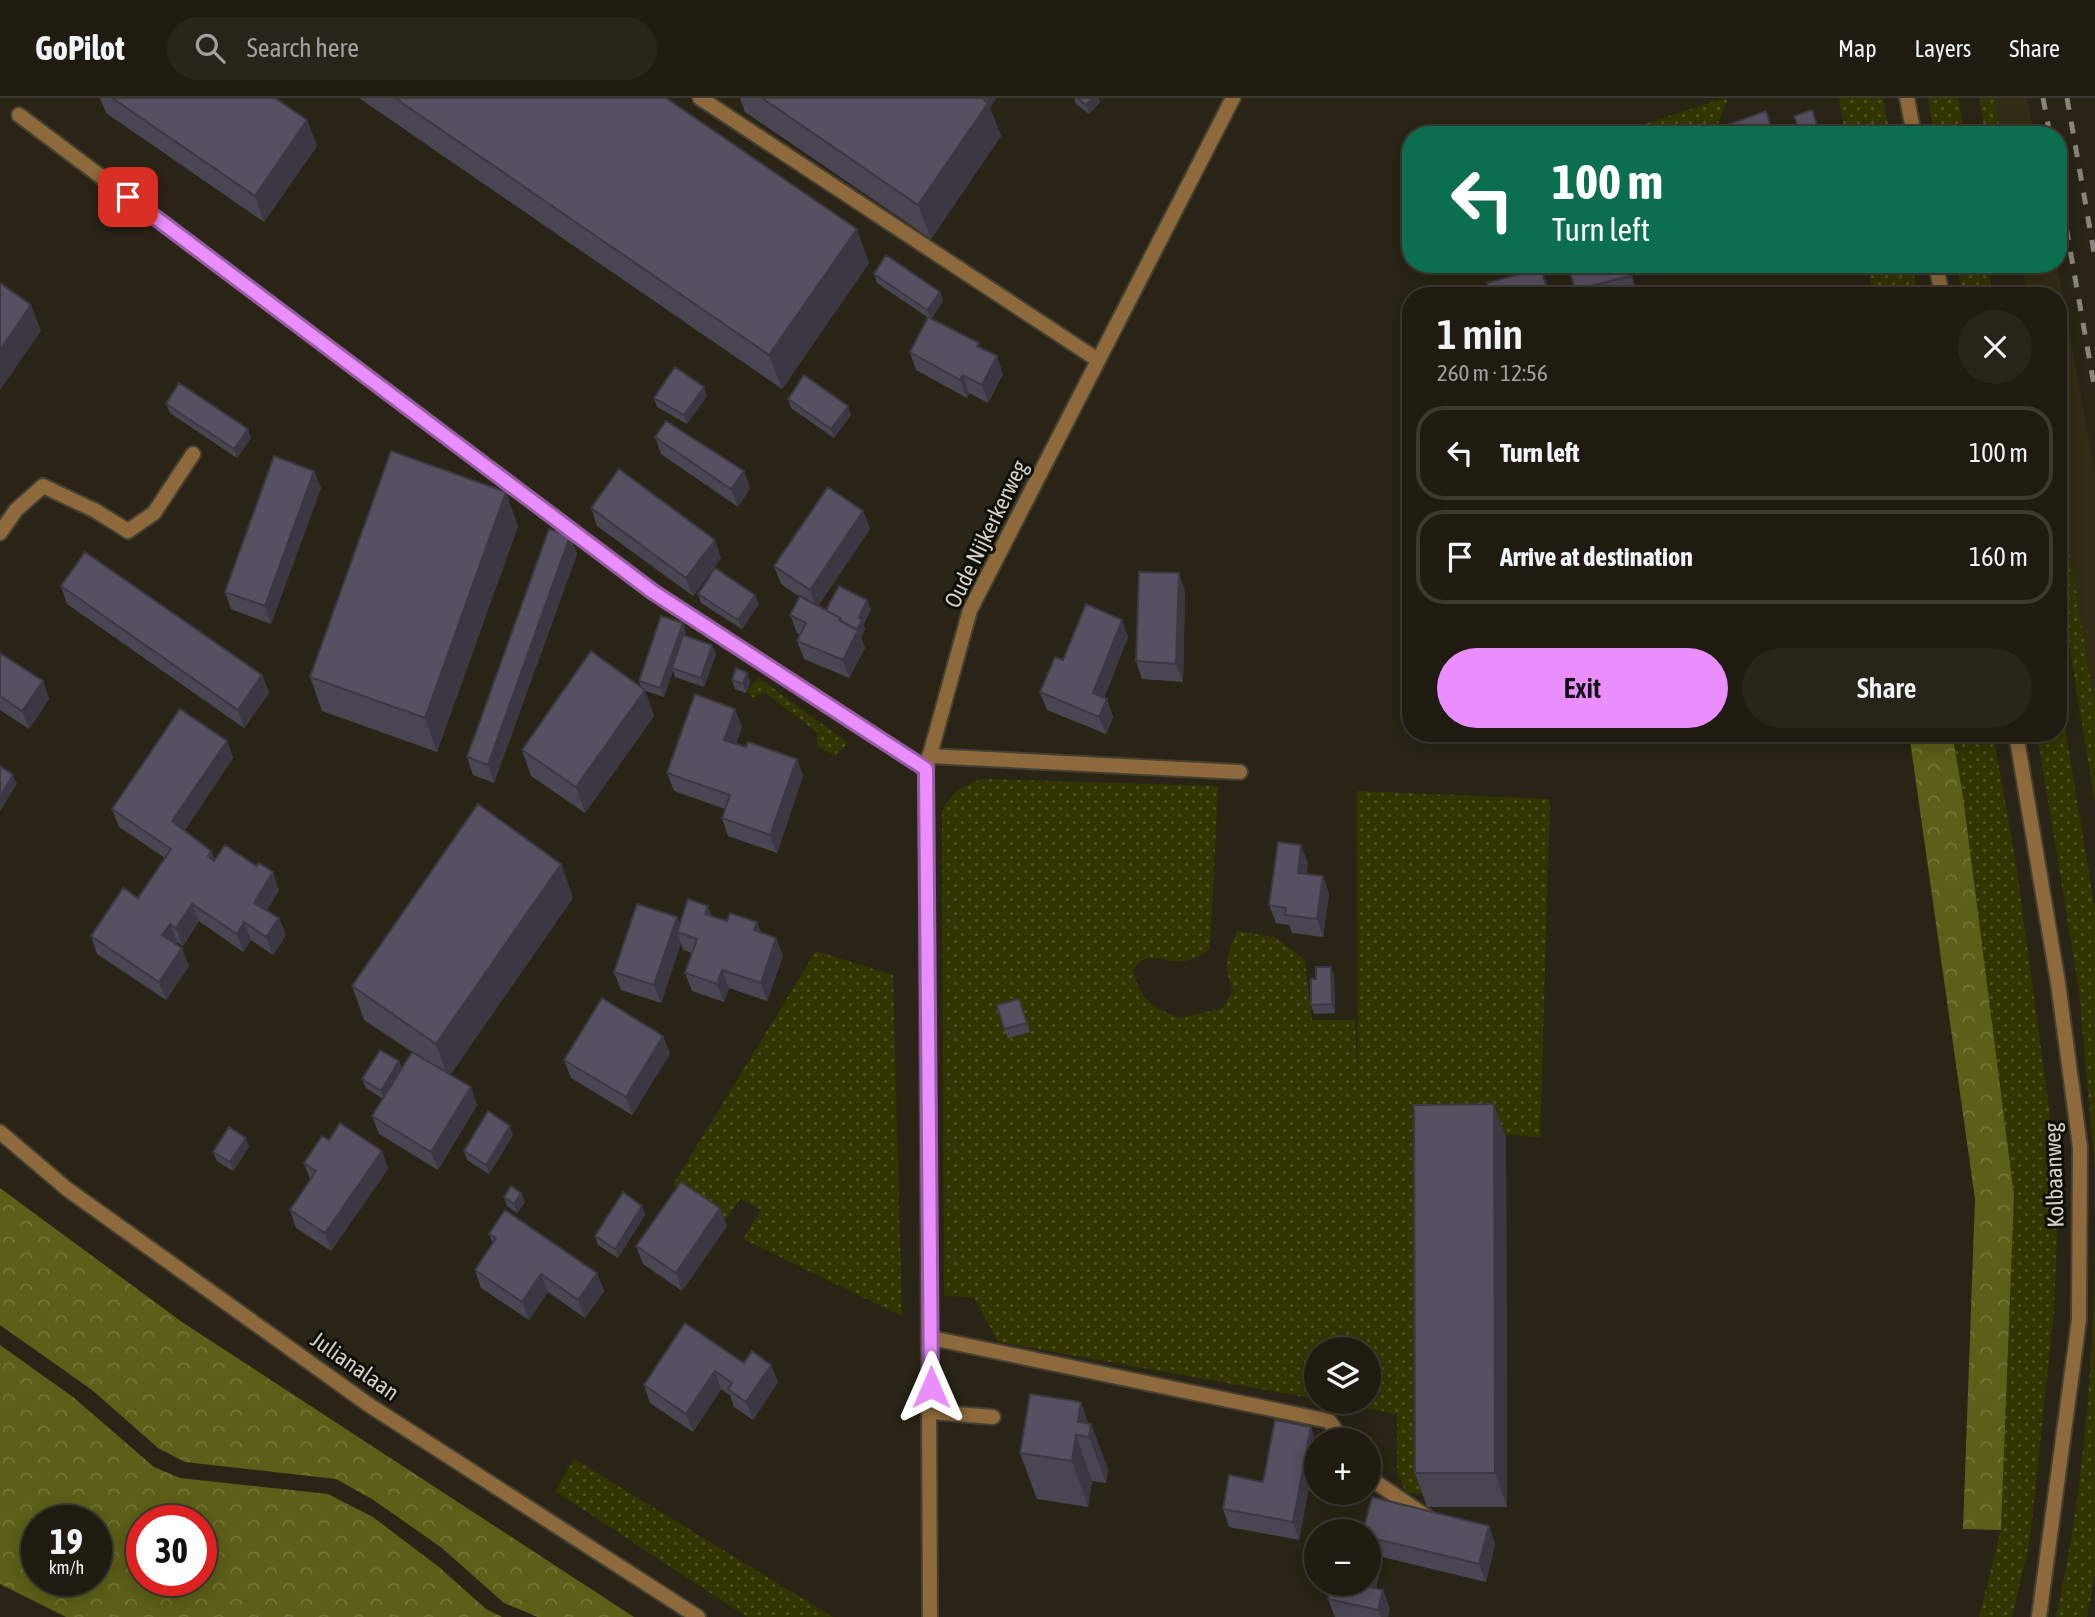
<!DOCTYPE html>
<meta charset="utf-8">
<style>
body{margin:0;font-family:"Asap Condensed",sans-serif;background:#272419;color:#f1f3f6;height:100vh;display:flex;flex-direction:column;font-size:26px;white-space:nowrap}
*{box-sizing:border-box;margin:0}
p{font-size:23px;color:#a1a19f}
.icon{flex:none;width:38px;height:38px;fill:none;stroke:currentColor;stroke-width:2;stroke-linecap:round;stroke-linejoin:round}
.map{position:relative;flex:1;overflow:hidden}
.drawer{position:absolute;left:1402px;top:189px;width:665px;height:455px;display:flex;flex-direction:column;background:#1f1b10;border-radius:28px;box-shadow:0 4px 18px #0003,0 0 0 2px #3c3930}
.drawer>*{flex:none}
.guide{position:absolute;left:1402px;top:28px;width:665px;height:147px;border-radius:28px;box-shadow:0 4px 18px #0003,0 0 0 2px #3c3930;background:#0b6e4f;color:#fff;overflow:hidden}
.fabs{position:absolute;left:1304px;top:1239px;display:grid;gap:14px}
.fabs a{display:grid;place-items:center;width:77px;height:77px;border-radius:50%;background:#1f1b10;box-shadow:0 4px 18px #0003,0 0 0 2px #3c3930;font-size:35px}
.speed{position:absolute;left:21px;top:1407px;display:flex;gap:14px;font-size:35px;font-weight:700;text-align:center}
.speed>*{display:grid;place-content:center;width:91px;height:91px;border-radius:50%;background:#1f1b10;box-shadow:0 4px 18px #0003,0 0 0 2px #3c3930;line-height:1}
.speed small{font-size:18px;font-weight:400}
.speed .limit{border:10px solid #d22;background:#fff;color:#111}
.pin{position:absolute;display:grid;place-items:center;width:60px;height:60px;color:#fff;margin:-30px;border-radius:14px;box-shadow:0 4px 10px #0006}
.me{position:absolute;width:77px;margin:-38px;rotate:0deg;stroke-linejoin:round;filter:drop-shadow(0 0 5px #0008)}
.turn{display:flex;align-items:center;gap:24px;height:147px;padding:0 35px;font-size:32px}
.turn .icon{width:91px;height:91px;stroke-width:2.5}
.turn b{display:block;font-size:49px;line-height:60px}
.round{display:grid;place-items:center;flex:none;width:74px;height:74px;border-radius:37px;background:#272419}
.overview{display:flex;align-items:center;justify-content:space-between;height:119px;padding:0 35px}
h1{font-size:42px;font-weight:600;line-height:52px}
.button{display:flex;gap:14px;margin-top:auto;padding:14px 35px}
.button a{flex:1;height:80px;border-radius:42px;background:#ea8dfd;color:#111;font-size:28px;font-weight:600;line-height:80px;text-align:center}
.button a+a{background:#272419;color:#f1f3f6}
ul{padding:0;list-style:none}
li{display:flex;align-items:center;gap:21px;height:94px;margin:0 14px 10px;padding:0 21px;border:4px solid #3c3930;border-radius:28px}
li div{flex:1}
li b{display:block;font-size:26px}
li em{font-style:normal}
header{display:flex;align-items:center;gap:42px;box-sizing:border-box;height:98px;padding:0 35px;background:#1f1b10;border-bottom:2px solid #3c3930}
header strong{font-size:33px}
nav{display:flex;gap:38px;margin-inline-start:auto;font-size:24px}
.search{width:490px;height:63px;background:#272419;display:flex;align-items:center;gap:18px;box-sizing:border-box;padding:0 24px;border-radius:38px;color:#a1a19f;font-size:26px}
.map>svg:first-child{display:block}
.built{fill:#322c16}
.green{fill:url(#green-dots)}
.forest{fill:url(#forest-crowns);fill-rule:evenodd}
.lines{fill:none;stroke-linecap:round;stroke-linejoin:round}
.service-casing{stroke:#444032;stroke-width:18}
.minor-casing{stroke:#444032;stroke-width:18}
.tertiary-casing{stroke:#444032;stroke-width:18}
.service{stroke:#8e693b;stroke-width:14}
.minor{stroke:#8e693b;stroke-width:14}
.tertiary{stroke:#8e693b;stroke-width:14}
.rail{stroke:#888479;stroke-width:5;stroke-dasharray:12 12;stroke-linecap:butt}
.wall{fill:#4a4553}
.shaded-wall{fill:#3c3843}
.building{fill:#565060;stroke:#3c3843;stroke-width:2}
.route-casing{stroke:#985ca4;stroke-width:18}
.route{stroke:#ea8dfd;stroke-width:12}
.labels{text-anchor:middle;stroke-width:6;stroke-linejoin:round;paint-order:stroke}
.street-label{font-size:23px;fill:#d4d1c8;stroke:#0f0e07}
</style>
<header>
<strong>GoPilot</strong>
<div class="search"><svg class="icon" aria-label="search" viewBox="0 0 24 24"><circle cx="10" cy="10" r="6"/><path d="M15 15l6 6"/></svg>Search here</div>
<nav><a>Map</a><a>Layers</a><a>Share</a></nav>
</header>
<div class="map">
<svg width="2095" height="1519" viewBox="0 0 2095 1519">
<defs>
<pattern id="green-dots" width="8" height="8" patternUnits="userSpaceOnUse" patternTransform="scale(1.75)"><rect width="8" height="8" fill="#333500"/><path d="M2 2h.1M6 6h.1" fill="none" stroke="#505124" stroke-width="1.8" stroke-linecap="round"/></pattern>
<pattern id="forest-crowns" width="20" height="18" patternUnits="userSpaceOnUse" patternTransform="scale(1.75)"><rect width="20" height="18" fill="#5c5f17"/><path d="M2 6a3 3 0 1 1 6 0M12 15a3 3 0 1 1 6 0" fill="none" stroke="#727537"/></pattern>
</defs>
<rect width="100%" height="100%" fill="#292415"/>
<!-- built -->
<path class="built" d="M1994,0H2027L2034,37H2001Z
M2022,166H2057L2095,374V608L2058,384V198H2027Z"/>
<!-- green -->
<path class="green" d="M1725,0H1728L1714,37H1610Z
M1839,0H1883L1890,37H1845Z
M1928,0H1958L1965,37H1934Z
M1979,0H1994L2001,37H1985Z
M1868,166H1912L1918,198H1873Z
M1957,166H1987L1993,198H1962Z
M2058,384L2095,608V705L2058,479Z
M759,580L848,645L834,658L817,648V634L764,594L753,600L747,592Z
M2058,586L2095,812V1071L2079,892L2037,635H2058Z
M1952,635H1993L2016,766L2054,1047L2058,1118L2054,1212L2030,1442L2012,1519H1979L2001,1432L2014,1097L1963,698Z
M982,681L1218,688L1210,851C1203,856 1193,862 1184,863C1165,866 1144,849 1133,874C1140,901 1154,911 1180,920L1223,910L1233,892C1223,870 1227,855 1237,833L1275,839L1305,862L1312,922H1355L1358,986L1357,693L1550,701L1540,1039L1425,1031L1427,1396L1406,1395L1397,1375V1316L1331,1304H1368V1251H1316V1301L998,1244L974,1199L944,1198L942,713C952,694 962,688 982,681Z
M816,853L893,877L902,1218L743,1141L761,1112L740,1101L726,1121L673,1087Z
M2095,1135V1475L2087,1519H2056C2084,1392 2094,1264 2095,1135Z
M574,1361L833,1519H747L555,1393Z"/>
<!-- forest -->
<path class="forest" d="M1909,635H1952L1963,698L2014,1097L2001,1432L1963,1431L1975,1101Z
M0,1090L182,1224L634,1519H538L504,1505L442,1450L372,1401L336,1381L185,1364L158,1350L92,1292L0,1227Z
M0,1247L73,1299L154,1369L180,1380L328,1396L373,1419L439,1469L486,1511L502,1519H66L0,1486ZM37,1423H96V1482H37ZM142,1423H201V1482H142Z"/>
<g class="lines">
<!-- service casing -->
<g class="service-casing">
<path id="service" d="M700,0L1098,262
M19,17L654,494L926,671
M0,435L16,412L43,388L96,413L128,433L154,415L193,356
M929,658L1240,674
M931,1240L1329,1323L1343,1342
M931,1314L993,1319
M1368,1379L1427,1419"/>
</g>
<!-- minor casing -->
<g class="minor-casing">
<path id="minor" d="M930,1519L926,671L970,512L1233,0"/>
</g>
<!-- tertiary casing -->
<g class="tertiary-casing">
<path id="tertiary" d="M1907,0L1914,37
M1936,166L1942,198
M2016,635L2058,885L2080,1049L2079,1222L2039,1519
M0,1034L67,1091L369,1307L698,1519"/>
</g>
<!-- service -->
<use href="#service" class="service"/>
<!-- minor -->
<use href="#minor" class="minor"/>
<!-- tertiary -->
<use href="#tertiary" class="tertiary"/>
<!-- rail -->
<path class="rail" d="M2043,0L2050,37
M2067,0L2095,160
M2058,83L2095,293"/>
</g>
<!-- wall -->
<path class="wall" d="M100,0H275L307,22L317,48L264,124L106,15Z
M359,0H666L869,165L782,291Z
M740,0H996L990,10L1001,38L931,141L745,14Z
M1074,0H1098L1100,4L1089,16L1076,6Z
M1812,12L1821,37H1776L1798,29Z
M1568,166H1629L1637,196L1630,198H1577Z
M874,176L940,194L943,203L931,221L981,250L1003,276L988,305L969,295L967,300L916,272L910,254L927,219L877,185Z
M707,298L687,326L657,309L654,300Z
M788,301L851,317L834,340L791,310Z
M166,306L251,340L237,360L170,315Z
M655,339L744,373L750,390L738,409L661,356Z
M314,373L321,390L271,526L231,511L225,494Z
M591,410L721,460L693,498L597,428Z
M863,413L870,431L818,508L826,512L871,511L863,527L865,531L861,539L865,550L849,580L804,561L797,543L800,537L797,535L790,517L800,499L781,486L774,468Z
M518,428L437,654L322,613L310,579Z
M570,438L577,456L494,685L473,677L467,659Z
M61,488L262,577L269,595L244,630L67,506Z
M1185,493L1183,584L1142,581L1136,563Z
M698,496L759,506L742,531L701,505Z
M1122,522L1128,539L1104,600L1113,619L1106,636L1047,612L1040,594L1063,562Z
M686,534L685,538L712,547L716,556L704,589L675,579L673,573L664,599L645,593L654,618L585,715L531,678L522,652L641,589L639,583Z
M0,555L43,583L49,601L29,631L0,612Z
M747,575L750,584L746,595L735,591L732,582Z
M742,628L736,646L746,649L797,661L803,678L777,755L728,738L722,720L725,711L674,693L667,675Z
M227,643L233,660L185,732L211,753L215,762L279,792L267,812L279,820L286,837L273,857L251,842L243,854L199,823L183,848L177,844L175,846L189,868L166,902L97,856L91,838L138,800L165,760L119,729L112,711Z
M1308,765L1306,776L1323,778L1329,796L1323,839L1292,835L1289,827L1276,825L1269,807Z
M561,766L573,800L450,977L477,1007L438,1072L379,1036L372,1018L383,1001L366,990L362,981L399,963L402,971L412,954L364,922L352,888Z
M712,818L727,823L757,824L761,835L783,858L767,903L729,890L724,904L692,893L685,875L692,855L683,852L681,845L661,905L621,892L614,874L680,826Z
M1334,878L1335,915L1314,916L1311,907L1316,881Z
M1022,910L1030,934L1008,940L1004,931Z
M663,938L670,956L632,1017L571,980L564,962Z
M513,1037L489,1076L467,1062L464,1053Z
M1506,1040L1507,1409H1427L1415,1375Z
M329,1042L382,1053L388,1071L331,1153L296,1130L290,1112L310,1081L304,1065Z
M249,1049L233,1073L217,1063L213,1054Z
M521,1095L525,1104L517,1115L507,1108L504,1099Z
M642,1108L645,1117L618,1160L598,1147L595,1138Z
M720,1110L727,1128L682,1193L643,1166L636,1148Z
M489,1136L597,1175L604,1193L585,1220L548,1194L529,1222L481,1190L475,1172L493,1145Z
M744,1265L778,1284L753,1322L734,1309L730,1297L721,1291L693,1334L650,1305L644,1287Z
M1089,1325L1091,1326L1108,1372L1106,1385L1092,1383L1088,1409L1037,1401L1020,1355Z
M1316,1343V1353L1299,1442L1229,1429L1223,1411L1263,1384Z
M1368,1433L1495,1446L1486,1484L1378,1458L1381,1467L1376,1491L1390,1510L1388,1519H1335L1328,1501L1330,1496L1326,1486H1368Z"/>
<!-- shaded-wall -->
<path class="shaded-wall" d="M987,0H996L990,10L1001,38L931,141L918,107L988,5Z
M1092,0H1098L1100,4L1089,16L1086,7Z
M307,22L317,48L264,124L255,98Z
M857,131L869,165L782,291L769,257Z
M1627,166H1629L1637,196Z
M1541,170L1548,188L1550,198H1549Z
M940,194L943,203L931,221L927,212Z
M31,207L41,233L0,292V252Z
M997,258L1003,276L988,305L982,287Z
M963,277L969,295L967,300L960,282Z
M704,289L707,298L687,326L684,317Z
M848,308L851,317L834,340L831,331Z
M248,331L251,340L237,360L234,351Z
M314,373L321,390L271,526L265,508Z
M744,373L750,390L738,409L731,391Z
M506,394L518,428L437,654L425,620Z
M863,413L870,431L816,510L810,492Z
M570,438L577,456L494,685L488,667Z
M715,442L721,460L693,498L686,480Z
M1179,475L1185,493L1183,584L1176,566Z
M755,497L759,506L742,531L738,522Z
M867,502L871,511L863,527L865,531L861,539L865,550L849,580L843,562Z
M1122,522L1128,539L1099,613L1093,595Z
M683,525L686,534L674,571L672,570L673,573L664,599L660,590Z
M712,547L716,556L704,589L701,580Z
M747,575L750,584L746,595L743,586Z
M262,577L269,595L244,630L238,612Z
M43,583L49,601L29,631L22,613Z
M645,592L654,618L585,715L576,689Z
M1107,601L1113,619L1106,636L1099,619Z
M735,611L742,628L731,660L724,642Z
M227,643L233,660L179,741L172,723Z
M797,661L803,678L777,755L770,737Z
M13,677L17,686L0,713V699Z
M1301,747L1308,765L1304,793L1298,775Z
M211,753L218,771L208,758Z
M561,766L573,800L448,980L436,946Z
M273,774L279,792L260,823L254,805Z
M1323,778L1329,796L1323,839L1317,821Z
M192,806L199,823L183,848L176,830Z
M708,808L715,825L705,816Z
M677,819L684,837L677,834L681,845L661,905L654,887Z
M279,820L286,837L273,857L266,839Z
M244,824L251,842L243,854L237,836Z
M757,824L764,841L754,832Z
M170,826L177,844L169,855L162,837Z
M776,840L783,858L767,903L761,885Z
M182,850L189,868L166,902L159,884Z
M1331,869L1334,878L1335,915L1332,906Z
M722,872L729,890L724,904L717,886Z
M663,938L670,956L632,1017L626,999Z
M399,963L402,972L384,1002L381,993Z
M471,989L477,1007L438,1072L431,1054Z
M1494,1006L1506,1040L1507,1409L1495,1375Z
M510,1028L513,1037L489,1076L486,1067Z
M246,1040L249,1049L233,1073L230,1064Z
M382,1053L388,1071L331,1153L325,1135Z
M521,1095L525,1104L517,1115L514,1106Z
M642,1108L645,1117L618,1160L615,1151Z
M720,1110L727,1128L682,1193L676,1175Z
M597,1175L604,1193L585,1220L578,1202Z
M541,1176L548,1194L529,1222L522,1204Z
M771,1267L778,1284L753,1322L746,1304Z
M715,1273L721,1291L693,1334L686,1316Z
M1081,1304L1090,1330L1091,1326L1108,1372L1106,1385L1089,1339L1078,1324Z
M1311,1329L1316,1343V1353L1299,1442L1293,1424Z
M1076,1337L1092,1383L1088,1409L1072,1363Z
M1489,1428L1495,1446L1486,1484L1479,1466Z
M1375,1449L1381,1467L1372,1506L1366,1488V1486H1368V1476Z
M1383,1492L1390,1510L1388,1519H1381L1378,1512Z"/>
<!-- building -->
<path class="building" d="M112,0H275L307,22L255,98Z
M395,0H666L857,131L769,257Z
M762,0H982L988,5L918,107Z
M1077,0H1092L1086,7Z
M1812,12L1818,30L1798,37H1776L1798,29L1794,18Z
M1766,13L1774,37H1712L1710,33Z
M886,157L940,194L927,212L874,176Z
M1568,166H1627L1631,178L1575,192Z
M1541,170L1549,198H1491L1487,185Z
M0,185L31,207L0,252Z
M928,219L979,245L977,248L997,258L982,287L963,277L960,282L910,254Z
M675,269L704,289L684,317L654,300Z
M804,277L848,308L831,331L788,301Z
M179,285L248,331L234,351L166,306Z
M666,323L744,373L731,391L655,339Z
M391,353L506,394L425,620L310,579Z
M274,358L314,373L265,508L225,494Z
M619,371L715,442L686,480L591,410Z
M828,389L863,413L810,492L774,468Z
M549,431L570,438L488,667L467,659Z
M85,454L262,577L238,612L61,488Z
M715,470L755,497L738,522L698,496Z
M1139,474L1179,475L1176,566L1136,563Z
M839,488L867,502L859,520L862,522L857,532L842,524L840,520L826,512Z
M800,498L840,520L839,522L858,532L843,562L797,543L806,525L790,517Z
M1086,506L1122,522L1093,595L1107,601L1099,619L1040,594L1055,559L1063,562Z
M661,518L683,525L660,590L639,583Z
M683,537L712,547L701,580L672,570Z
M591,553L645,592L576,689L522,652Z
M0,555L43,583L22,613L0,598Z
M736,570L747,575L743,586L732,582Z
M695,596L735,611L724,642L746,649L748,644L797,661L770,737L722,720L730,697L667,675Z
M180,611L227,643L172,723L211,753L208,758L214,763L225,747L256,768L259,765L273,774L254,805L279,820L266,839L244,824L237,836L192,806L176,830L170,826L162,837L182,850L159,884L91,838L123,790L138,800L171,751L112,711Z
M0,668L13,677L0,699Z
M478,706L561,766L436,946L352,888Z
M1278,744L1301,747L1298,775L1323,778L1317,821L1285,817L1286,810L1269,807Z
M688,801L708,808L705,816L727,823L730,815L757,824L754,832L776,840L761,885L722,872L717,886L685,875L697,841L677,834Z
M637,806L677,819L654,887L614,874Z
M1316,869H1331L1332,906L1311,907V881H1316Z
M602,900L663,938L626,999L564,962Z
M1019,901L1027,925L1004,931L997,907Z
M380,952L399,963L381,993L362,981Z
M412,954L471,989L431,1054L372,1018Z
M1494,1006L1495,1375H1415L1414,1007Z
M488,1013L510,1028L486,1067L464,1053Z
M340,1025L382,1053L325,1135L290,1112L316,1073L304,1065L322,1038L329,1042Z
M229,1029L246,1040L230,1064L213,1054Z
M681,1084L720,1110L676,1175L636,1148Z
M511,1088L521,1095L514,1106L504,1099Z
M623,1094L642,1108L615,1151L595,1138Z
M505,1112L597,1175L578,1202L541,1176L522,1204L475,1172L496,1140L489,1136Z
M685,1225L744,1265L752,1253L771,1267L746,1304L728,1291L732,1285L715,1273L686,1316L644,1287Z
M1030,1296L1081,1304L1078,1324L1091,1326L1089,1339L1076,1337L1072,1363L1020,1355Z
M1275,1322L1311,1329L1293,1424L1223,1411L1229,1377L1263,1384Z
M1372,1399L1489,1428L1479,1466L1368,1439V1433H1363Z
M1368,1448L1375,1449L1368,1476Z
M1332,1486H1366V1488L1383,1492L1378,1512L1328,1501Z"/>
<g class="lines">
<!-- route casing -->
<g class="route-casing">
<path id="route" d="M128,99L653,494L926,671L931,1289"/>
</g>
<!-- route -->
<use href="#route" class="route"/>
</g>
<g class="labels">
<!-- street labels -->
<g class="street-label">
<text transform="translate(986 436) rotate(-64)" y="8">Oude Nijkerkerweg</text>
<text transform="translate(2054 1077) rotate(-92)" y="8">Kolbaanweg</text>
<text transform="translate(355 1268) rotate(35)" y="8">Julianalaan</text>
</g>
</g>
</svg>
<div class="fabs">
<a><svg class="icon" aria-label="layers" viewBox="0 0 24 24"><path d="M12 4l9 5-9 5-9-5zM3 14l9 5 9-5"/></svg></a>
<a>+</a>
<a>−</a>
</div>
<div class="speed"><div>19<small>km/h</small></div><div class="limit">30</div></div>
<div class="pin" style="left:128px;top:99px;background:#d93025"><svg class="icon" aria-label="arrive" viewBox="0 0 24 24"><path d="M6 21V4h12l-3 4 3 4H6"/></svg></div>
<svg class="me" style="left:931px;top:1289px" viewBox="-20 -20 40 40"><path d="M0-17L14 15 0 8-14 15z" fill="#ea8dfd" stroke="#fff" stroke-width="4"/></svg>
<div class="guide">
<div class="turn"><svg class="icon" aria-label="left" viewBox="0 0 24 24"><path d="M17 20v-9H6M10 6l-5 5 5 5"/></svg><div><b>100 m</b>Turn left</div></div>
</div>
<section class="drawer">
<div class="overview"><div><h1>1 min</h1><p>260 m · 12:56</p></div><a class="round"><svg class="icon" aria-label="close" viewBox="0 0 24 24"><path d="M6 6l12 12M18 6L6 18"/></svg></a></div>
<ul>
<li><svg class="icon" aria-label="left" viewBox="0 0 24 24"><path d="M17 20v-9H6M10 6l-5 5 5 5"/></svg><div><b>Turn left</b></div><em>100 m</em></li>
<li><svg class="icon" aria-label="arrive" viewBox="0 0 24 24"><path d="M6 21V4h12l-3 4 3 4H6"/></svg><div><b>Arrive at destination</b></div><em>160 m</em></li>
</ul>
<div class="button"><a>Exit</a><a>Share</a></div>
</section>
</div>
